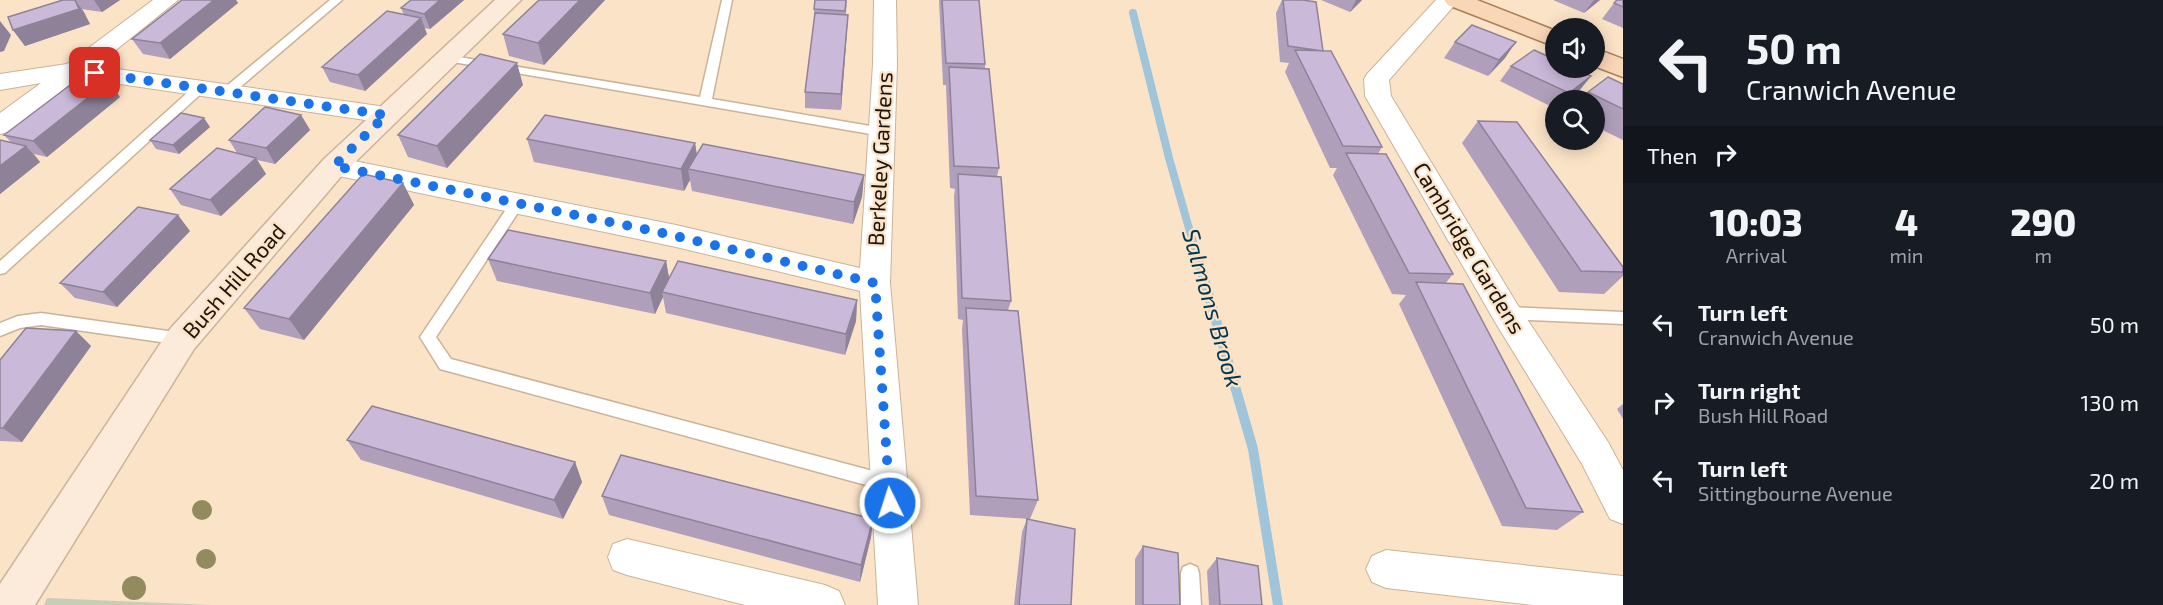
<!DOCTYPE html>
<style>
body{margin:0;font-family:"Exo 2",sans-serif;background:#242831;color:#f1f3f6;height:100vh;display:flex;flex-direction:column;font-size:22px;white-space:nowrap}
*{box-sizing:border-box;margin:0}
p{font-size:20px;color:#9ea1a6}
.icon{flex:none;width:33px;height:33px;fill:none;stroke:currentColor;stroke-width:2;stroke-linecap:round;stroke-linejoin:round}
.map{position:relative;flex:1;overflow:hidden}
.panel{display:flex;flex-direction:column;background:#171b24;width:540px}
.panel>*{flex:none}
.top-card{background:#171b24;color:#f1f3f6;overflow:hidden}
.tools{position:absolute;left:1545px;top:18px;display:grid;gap:12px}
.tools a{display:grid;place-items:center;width:60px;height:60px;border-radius:50%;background:#171b24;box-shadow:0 3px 15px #0003;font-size:30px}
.pin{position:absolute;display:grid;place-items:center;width:51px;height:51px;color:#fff;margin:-26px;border-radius:12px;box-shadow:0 3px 9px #0006}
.me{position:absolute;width:66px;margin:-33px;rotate:356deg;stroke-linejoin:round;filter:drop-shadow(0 0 4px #0008)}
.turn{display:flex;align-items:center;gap:21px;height:126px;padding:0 24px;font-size:27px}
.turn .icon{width:78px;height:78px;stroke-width:2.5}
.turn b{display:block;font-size:42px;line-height:51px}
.then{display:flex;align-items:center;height:57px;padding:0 24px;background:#0003;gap:12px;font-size:22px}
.eta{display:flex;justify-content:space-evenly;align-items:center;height:102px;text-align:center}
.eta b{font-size:36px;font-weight:800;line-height:42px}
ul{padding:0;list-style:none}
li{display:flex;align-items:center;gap:18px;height:78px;padding:0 24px}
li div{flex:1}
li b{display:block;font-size:22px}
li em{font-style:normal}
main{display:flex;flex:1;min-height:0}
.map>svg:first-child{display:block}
.green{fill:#c8ceb6}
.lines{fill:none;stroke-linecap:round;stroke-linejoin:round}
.stream-far1{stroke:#a0c5da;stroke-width:8}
.stream{stroke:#a0c5da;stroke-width:10}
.lane-casing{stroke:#cab399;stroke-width:3}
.street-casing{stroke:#cab399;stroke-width:2}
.secondary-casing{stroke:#cab399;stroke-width:3}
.primary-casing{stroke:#a9815a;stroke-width:3}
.lane{fill:#fff;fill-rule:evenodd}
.street{fill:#fff;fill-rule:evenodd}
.secondary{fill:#fcebda;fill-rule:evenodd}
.primary{fill:#f9d6b6;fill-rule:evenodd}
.tree{fill:#918b5d}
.wall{fill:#af9fbb}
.shaded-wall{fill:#8e8299}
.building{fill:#cbb9da;stroke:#8e8299;stroke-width:1.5}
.route{stroke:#1a73e8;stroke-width:10;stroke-dasharray:0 18}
.labels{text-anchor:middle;stroke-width:4.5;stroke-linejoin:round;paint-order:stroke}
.street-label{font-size:22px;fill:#1d140b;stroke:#fbe3c7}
.water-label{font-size:24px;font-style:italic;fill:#03374d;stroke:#fbe3c7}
</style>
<main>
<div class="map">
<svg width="1623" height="605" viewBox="0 0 1623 605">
<rect width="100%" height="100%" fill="#fbe3c7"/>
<!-- green -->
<path class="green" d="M47,598L211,605H44Z"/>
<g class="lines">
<!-- stream-far1 -->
<path class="stream-far1" d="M1133,13L1169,158L1198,260"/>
<!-- stream -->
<path class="stream" d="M1198,258L1253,449L1278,605"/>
<!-- lane casing -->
<g class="lane-casing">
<path id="lane" d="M330,0H342L231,95H223V89Z
M722,0H732L712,99L882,128L886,129V135L882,136L447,61L441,58L447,55L700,97Z
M200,84L204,85V91L5,273L0,274V261L196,85Z
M518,197L525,202L436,337L451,359L888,475L894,477L897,483L894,489L888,491L440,369L420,337L513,199Z
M1506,307L1623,312V324L1506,319L1501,317L1498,313L1501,309Z
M41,313L182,333L187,335L190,339L187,343L182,345L41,325L20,328L0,336V323L18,316Z
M1190,564L1197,567L1199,573L1201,605H1181V573L1183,567Z"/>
</g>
<!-- street casing -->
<g class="street-casing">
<path id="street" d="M153,0H178L96,66L386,107L395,109L399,115L395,121L386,123L79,78L9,132L0,134V113L41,83L0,90V74L67,64Z
M874,0H896L897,64L890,283L918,605H878L860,291L676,247L334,175L324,172L320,166L324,160L334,157L676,225L860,268L873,64Z
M1436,0H1459L1389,80L1391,96L1517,304L1608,442L1623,470V524L1610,519L1582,464L1495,322L1365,96L1364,79L1367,74Z
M627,539L825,585L839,591L845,605H745L627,575L613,570L608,557L613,544Z
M1386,550L1623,576V605H1533L1386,588L1372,582L1366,569L1372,556Z"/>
</g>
<!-- secondary casing -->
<g class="secondary-casing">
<path id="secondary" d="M495,0H521L344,173L194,349L35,605H0V584L170,329L324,159Z"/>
</g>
<!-- primary casing -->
<g class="primary-casing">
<path id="primary" d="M1444,0H1477L1556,31V47L1448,5Z
M1594,48L1623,59V77L1594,66Z"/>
</g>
<!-- lane -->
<use href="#lane" class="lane"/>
<!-- street -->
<use href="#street" class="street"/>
<!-- secondary -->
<use href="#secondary" class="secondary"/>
<!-- primary -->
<use href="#primary" class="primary"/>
</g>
<!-- trees -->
<g class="tree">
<circle cx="202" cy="510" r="10"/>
<circle cx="206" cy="559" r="10"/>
<circle cx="134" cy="588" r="12"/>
</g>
<!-- wall -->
<path class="wall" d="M63,0H120L102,12L81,9L90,24L25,46L13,30Z
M182,0H239H236L238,3L170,59L143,54L132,39Z
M464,0L430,29L424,28L427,34L365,91L330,82L322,67L404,15L401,8Z
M539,0H605L544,65L509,56L503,34Z
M847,0L846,14L848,15L847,30L841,110L805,108V92L814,20V9Z
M939,0H979L985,64V69L999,168L997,177L1011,301L1008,310L1038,500L1030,519L970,515L962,329L963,320L958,319L954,196L955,189L950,188L946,85H943Z
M1282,0H1303L1323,51L1382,147L1378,154L1453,274L1445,284L1583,512L1557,530L1502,526L1399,304L1406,295L1392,294L1333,175L1337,168H1330L1285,72L1289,63L1280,62L1276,13Z
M1321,0H1362L1350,12Z
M1553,0H1600L1584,13Z
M1623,0V28L1602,19L1614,3Z
M1455,42L1505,58L1488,76L1444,58Z
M1511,66L1591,76L1578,92L1568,100H1556V109L1500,81Z
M1623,84V140L1594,126V100H1581L1588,92Z
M523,85L447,168L408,157L398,135Z
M120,97L47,157L34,154L40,162L0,194V140L11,142L4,135Z
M301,115L310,130L275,164L257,160L266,174L221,216L181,205L170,189L237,153L229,140Z
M1478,121L1623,272V276L1604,294L1559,292L1462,143Z
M210,127L179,154L156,149L150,140Z
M527,139L695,143L697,154L864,175L862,197L853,224L692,191L690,180L684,191L534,162Z
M403,183L414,205L304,340L260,329L244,308Z
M190,231L117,307L75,298L60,283Z
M488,259L666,261L669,278L857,300L856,321L845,355L666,313L663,297L655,314L497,281Z
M76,331L91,346L22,442L0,441V360Z
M1623,404V419L1617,409Z
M347,440L575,462L582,482L563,519L361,460Z
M602,496L873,519L871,537L860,582L609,515Z
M1027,519L1071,605H1014L1022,532Z
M1143,546L1180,605H1135V559Z
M1217,558L1262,605H1209L1207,571Z"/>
<!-- shaded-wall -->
<path class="shaded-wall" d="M75,0L84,12L90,24L25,46L13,30Z
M94,0H120L102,12Z
M214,0H236L238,3L170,59L160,43Z
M440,0H464L430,29L424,14Z
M580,0H605L544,65L538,43Z
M1356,0H1362L1350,12Z
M1594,0H1600L1584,13Z
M848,15L847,30L841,110V94Z
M421,18L427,34L365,91L358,75Z
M0,21L11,35L4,51L0,52Z
M1516,42L1505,58L1488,76L1499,60Z
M517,63L523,85L447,168L437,146Z
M1591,76L1578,92L1568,100H1563L1569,93Z
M109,81L120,97L47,157L33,141Z
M301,115L310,130L275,164L266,148Z
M204,118L210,127L179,154L173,145Z
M695,143L698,166L688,169L690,180L684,191L681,169Z
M26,146L40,162L0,194V166Z
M256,158L266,174L221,216L210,200Z
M864,175L862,197L853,224L854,202Z
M403,183L414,205L304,340L289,319Z
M178,215L190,231L117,307L103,292Z
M666,261L670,283L662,292L663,297L655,314L650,293Z
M857,300L856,321L845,355L846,334Z
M76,331L91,346L22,442L3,428Z
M575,462L582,482L563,519L554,500Z
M873,519L871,537L860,582L861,565Z"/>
<!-- building -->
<path class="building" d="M63,0H75L79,9L13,30L8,17Z
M182,0H214L160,43L132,39Z
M411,0H440L424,14L401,8Z
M539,0H580L538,43L503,34Z
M815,0H846L845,11L814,9Z
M942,0H979L985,64L946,63Z
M1283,0H1303L1316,2L1323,51L1288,46Z
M1617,0H1623V7L1614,3Z
M387,11L421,18L358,75L322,67Z
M815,13L848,15L841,94L805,92Z
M1472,25L1516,42L1499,60L1455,42Z
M1295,50L1331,51L1382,147L1343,146Z
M1534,50L1556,60V68H1572L1591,76L1569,93L1511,66Z
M480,54L517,63L437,146L398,135Z
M949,67L989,69L999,168L954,166Z
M82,76L109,81L33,141L4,135Z
M1608,77L1623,84V109L1588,92Z
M265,107L301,115L266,148L229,140Z
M181,113L204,118L173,145L150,140Z
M545,115L695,143L681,169L527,139Z
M1478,121L1517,122L1623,267V272L1581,271Z
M0,140L26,146L0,166Z
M703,144L864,175L854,202L688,169Z
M217,148L256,158L210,200L170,189Z
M1346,153L1386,154L1453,274L1409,273Z
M363,174L403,183L289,319L244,308Z
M958,174L1001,177L1011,301L962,298Z
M138,207L178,215L103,292L60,283Z
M508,230L666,261L650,293L488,259Z
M678,261L857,300L846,334L662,292Z
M1416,282L1463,284L1583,512L1526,508Z
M966,308L1018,311L1038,500L976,496Z
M26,328L76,331L3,428H0V360Z
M372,406L575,462L554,500L347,440Z
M621,455L873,519L861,565L602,496Z
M1027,519L1075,529L1071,605H1019Z
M1143,546L1178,553L1180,605H1143Z
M1217,558L1258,566L1262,605H1220Z"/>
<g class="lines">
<!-- route -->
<path class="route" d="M95,73L386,115L334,166L654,231L875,283L890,503"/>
</g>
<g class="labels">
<!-- street labels -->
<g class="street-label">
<text transform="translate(880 159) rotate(-87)" y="8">Berkeley Gardens</text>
<text transform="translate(1469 248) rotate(59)" y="8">Cambridge Gardens</text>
<text transform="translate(234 281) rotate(-49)" y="8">Bush Hill Road</text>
</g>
<!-- water labels -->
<g class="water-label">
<text transform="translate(1212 308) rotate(74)" y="8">Salmons Brook</text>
</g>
</g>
</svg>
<div class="tools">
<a><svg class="icon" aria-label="sound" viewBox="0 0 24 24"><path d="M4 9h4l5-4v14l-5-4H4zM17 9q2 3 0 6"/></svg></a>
<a><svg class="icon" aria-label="search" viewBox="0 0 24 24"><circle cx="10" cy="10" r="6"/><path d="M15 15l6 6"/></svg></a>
</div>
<div class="pin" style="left:95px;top:73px;background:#d93025"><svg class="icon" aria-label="arrive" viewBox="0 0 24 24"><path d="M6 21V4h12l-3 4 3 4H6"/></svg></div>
<svg class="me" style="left:890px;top:503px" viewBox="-20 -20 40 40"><circle r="17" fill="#1a73e8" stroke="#fff" stroke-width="3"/><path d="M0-11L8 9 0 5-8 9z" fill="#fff"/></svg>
</div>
<section class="panel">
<div class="top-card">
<div class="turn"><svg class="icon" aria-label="left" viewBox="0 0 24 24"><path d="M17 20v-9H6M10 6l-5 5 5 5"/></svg><div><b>50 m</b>Cranwich Avenue</div></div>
<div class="then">Then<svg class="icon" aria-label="right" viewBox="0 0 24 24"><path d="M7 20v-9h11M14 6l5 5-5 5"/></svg></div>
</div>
<div class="eta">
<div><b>10:03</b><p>Arrival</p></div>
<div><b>4</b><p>min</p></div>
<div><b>290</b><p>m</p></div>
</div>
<ul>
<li><svg class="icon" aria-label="left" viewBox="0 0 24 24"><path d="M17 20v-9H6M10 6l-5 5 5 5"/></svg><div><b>Turn left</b><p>Cranwich Avenue</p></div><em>50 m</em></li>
<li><svg class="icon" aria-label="right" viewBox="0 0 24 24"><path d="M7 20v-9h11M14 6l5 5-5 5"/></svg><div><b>Turn right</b><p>Bush Hill Road</p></div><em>130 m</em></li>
<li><svg class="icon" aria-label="left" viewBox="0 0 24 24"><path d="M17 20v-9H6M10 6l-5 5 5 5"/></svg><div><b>Turn left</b><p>Sittingbourne Avenue</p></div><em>20 m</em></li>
</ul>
</section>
</main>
